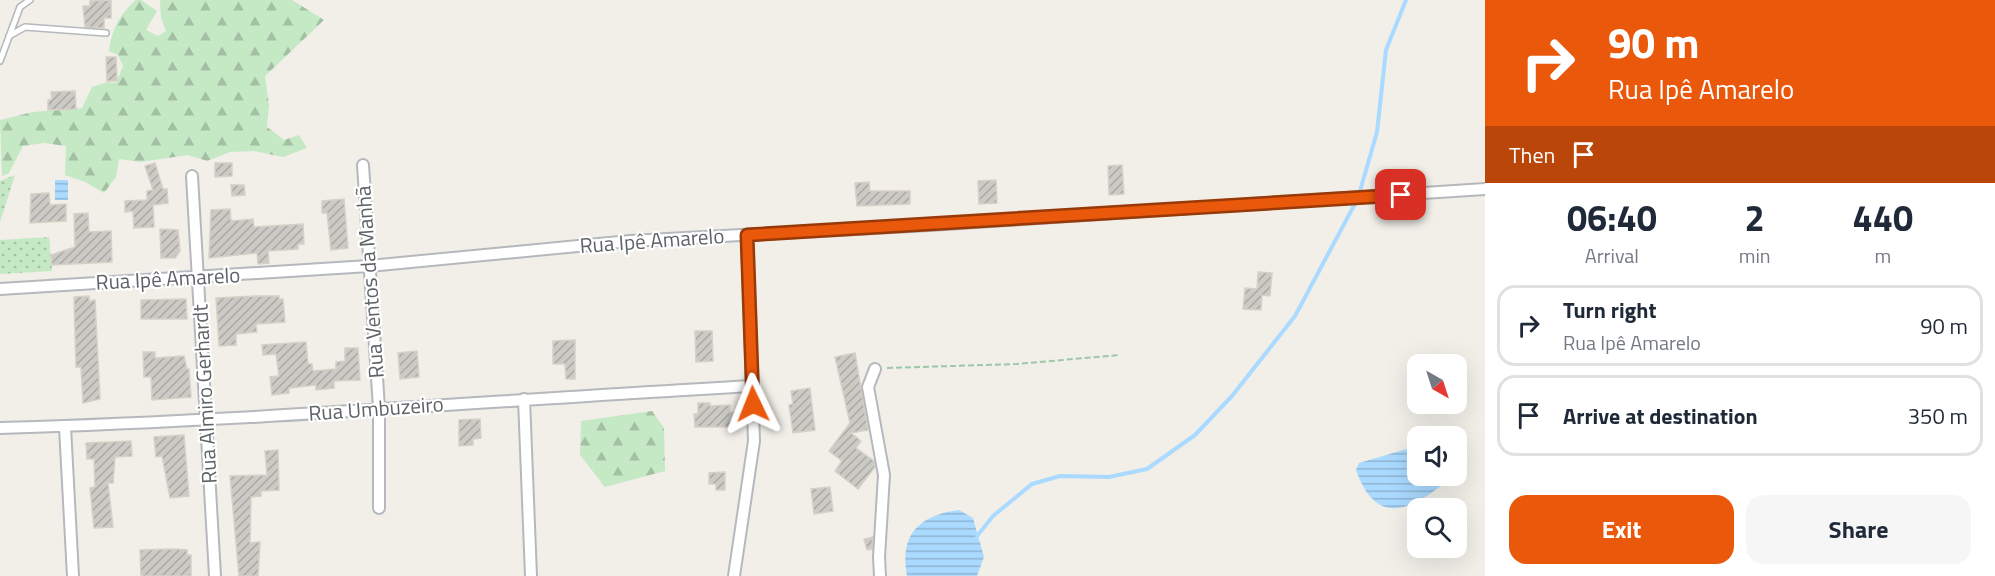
<!DOCTYPE html>
<meta charset="utf-8">
<style>
body{margin:0;font-family:"Titillium Web",sans-serif;background:#f6f6f7;color:#1f2937;height:100vh;display:flex;flex-direction:column;font-size:22px;white-space:nowrap}
*{box-sizing:border-box;margin:0}
p{font-size:20px;color:#747a83}
.icon{flex:none;width:33px;height:33px;fill:none;stroke:currentColor;stroke-width:2;stroke-linecap:round;stroke-linejoin:round}
.map{position:relative;flex:1;overflow:hidden}
.sheet{display:flex;flex-direction:column;background:#fff;width:510px}
.sheet>*{flex:none}
.top-card{background:#ea580c;color:#fff;overflow:hidden}
.needle{width:39px;rotate:141deg}
.tools{position:absolute;left:1407px;top:354px;display:grid;gap:12px}
.tools a{display:grid;place-items:center;width:60px;height:60px;border-radius:12px;background:#fff;box-shadow:0 6px 24px #0002;font-size:30px}
.pin{position:absolute;display:grid;place-items:center;width:51px;height:51px;color:#fff;margin:-26px;border-radius:12px;box-shadow:0 3px 9px #0006}
.me{position:absolute;width:66px;margin:-33px;rotate:358deg;stroke-linejoin:round;filter:drop-shadow(0 0 4px #0008)}
.turn{display:flex;align-items:center;gap:21px;height:126px;padding:0 24px;font-size:27px}
.turn .icon{width:78px;height:78px;stroke-width:2.5}
.turn b{display:block;font-size:42px;line-height:51px}
.then{display:flex;align-items:center;height:57px;padding:0 24px;background:#0003;gap:12px;font-size:22px}
.eta{display:flex;justify-content:space-evenly;align-items:center;height:102px;text-align:center}
.eta b{font-size:36px;font-weight:700;line-height:42px}
.primary-button{display:flex;gap:12px;margin-top:auto;padding:12px 24px}
.primary-button a{flex:1;height:69px;border-radius:18px;background:#ea580c;color:#fff;font-size:24px;font-weight:700;line-height:69px;text-align:center}
.primary-button a+a{background:#f6f6f7;color:#1f2937}
ul{padding:0;list-style:none}
li{display:flex;align-items:center;gap:18px;height:81px;margin:0 12px 9px;padding:0 12px;border:3px solid #e0e1e3;border-radius:18px}
li div{flex:1}
li b{display:block;font-size:22px}
li em{font-style:normal}
main{display:flex;flex:1;min-height:0}
.map>svg:first-child{display:block}
.grass{fill:url(#grass-dots)}
.forest{fill:url(#forest-firs)}
.water{fill:url(#water-rules)}
.lines{fill:none;stroke-linecap:round;stroke-linejoin:round}
.stream{stroke:#aadaff;stroke-width:4}
.building{fill:url(#building-hatch);stroke:#d6d1c6;stroke-width:1.5}
.lane-casing{stroke:#b5b8bc;stroke-width:8}
.street-casing{stroke:#b5b8bc;stroke-width:14}
.path{stroke:#9cc7a9;stroke-width:2;stroke-dasharray:6 3;stroke-linecap:butt}
.lane{stroke:#fff;stroke-width:5}
.street{stroke:#fff;stroke-width:10}
.route-casing{stroke:#983908;stroke-width:15}
.route{stroke:#ea580c;stroke-width:10}
.labels{text-anchor:middle;stroke-width:4.5;stroke-linejoin:round;paint-order:stroke}
.street-label{font-size:21px;fill:#5f6368;stroke:#fff}
</style>
<main>
<div class="map">
<svg width="1485" height="576" viewBox="0 0 1485 576">
<defs>
<pattern id="grass-dots" width="8" height="8" patternUnits="userSpaceOnUse" patternTransform="scale(1.5)"><rect width="8" height="8" fill="#c5e8c5"/><path d="M2 2h.1M6 6h.1" fill="none" stroke="#a3c0a4" stroke-width="1.8" stroke-linecap="round"/></pattern>
<pattern id="forest-firs" width="22" height="20" patternUnits="userSpaceOnUse" patternTransform="scale(1.5)"><rect width="22" height="20" fill="#c5e8c5"/><path d="M5 1l3.5 6h-7zM16 11l3.5 6h-7z" fill="#a3c0a4"/></pattern>
<pattern id="water-rules" width="6" height="5" patternUnits="userSpaceOnUse" patternTransform="scale(1.5)"><rect width="6" height="5" fill="#aadaff"/><path d="M0 2.5h6" fill="none" stroke="#8eb4d2"/></pattern>
<pattern id="building-hatch" width="6" height="6" patternUnits="userSpaceOnUse" patternTransform="scale(1.5)"><rect width="6" height="6" fill="#cccac5"/><path d="M-1 1l2-2M0 6l6-6M5 7l2-2" fill="none" stroke="#a9a8a4"/></pattern>
</defs>
<rect width="100%" height="100%" fill="#f1efe8"/>
<!-- grass -->
<path class="grass" d="M15,175L0,222V181Z
M49,237L52,271L0,274V240Z"/>
<!-- forest -->
<path class="forest" d="M136,0H141L157,11L146,30L158,36L166,31L161,18L160,0H292L324,20L265,76L269,105L267,127L284,140L299,135L307,148L283,157L254,151L230,152L207,161L188,155L140,162L119,159L116,177L104,193L85,182L65,175L66,146L44,143L23,146L9,173L2,176L0,120L33,112L82,108L92,87L107,82L116,83L123,66L118,55L109,51C112,29 119,15 136,0Z
M652,411L664,428L665,471L605,487L580,455L581,421Z"/>
<!-- water -->
<path class="water" d="M55,180H68V200H55Z
M1449,431L1460,433L1465,458L1457,473L1456,436H1439Z
M1417,446L1418,476H1453C1416,507 1378,532 1356,470L1359,463Z
M959,510L973,518L984,557L977,576H907C899,534 920,515 959,510Z"/>
<g class="lines">
<!-- stream -->
<path class="stream" d="M977,536L993,516L1032,484L1060,476L1109,477L1147,469L1195,435L1232,396L1295,316L1358,198L1377,132L1386,50L1406,0"/>
</g>
<!-- building -->
<path class="building" d="M111,0V18H104V28L85,27L83,6H90V1Z
M106,57H116L117,81H107Z
M75,91L76,109L48,110V100L52,99L51,92Z
M155,163L163,189H167L168,203L153,205L154,227L134,228L133,211L125,212V201L147,200V191L153,190L145,166Z
M215,163H232V176L215,177Z
M1122,165L1124,194L1109,195L1108,166Z
M996,180L997,203L979,204L978,181Z
M869,182L870,191H910V204L857,206L855,183Z
M231,185H244L245,195L232,196Z
M49,193L50,205L66,204V221L30,223L31,194Z
M344,199L348,248L331,250L327,213H322V201Z
M230,209L231,221L253,219L254,227L303,224L304,244H298V249L268,251L269,263L258,264L257,253L209,258L211,210Z
M88,213L89,232L111,231L112,262L52,265L51,255L75,247L74,214Z
M160,229L178,230L180,251L175,258H161Z
M1258,272L1272,273L1270,296L1262,295L1261,310L1243,309L1245,288L1257,289Z
M89,296V301L95,300L100,399L83,403L81,367H76L74,297Z
M256,296H279V299H283L285,322L256,324L257,332L236,334V345L219,346L216,298Z
M186,299L187,319H141V300Z
M695,331H712L713,361L696,362Z
M575,340V379H566L565,364H553V341Z
M306,342L308,364H312L313,371L336,369V362L345,361V348H358L360,380L334,381V388L316,390V385L289,388V393L272,395L270,377L279,376L276,354L263,355L262,345Z
M417,351L419,377L400,379L398,353Z
M143,352H155V358L184,356L187,369H189L191,397L152,400L151,377H144Z
M855,353L868,430L851,433L861,441L856,448L874,461L875,467L858,489L835,471L842,461L829,451L850,423L835,357Z
M810,388L815,430L793,433L789,405L793,404L791,391Z
M698,403H710V406L730,405V413L734,412V427H695L694,414H698Z
M480,419L481,438L473,439V445L459,446V420Z
M184,435L189,496L170,498L162,456L156,457L154,437Z
M131,441L132,456L115,457L113,483H108L113,527L94,528L90,488L95,487L94,459H87L86,443Z
M278,450L279,490L261,491V496L251,497L250,543L260,542L258,576H239L230,476L267,475L265,451Z
M725,472V490H716V484H709V473Z
M830,487L833,511L814,514L811,489Z
M873,537L872,549L867,550L864,539Z
M174,549L187,550V555H191V576H141L140,550Z"/>
<g class="lines">
<!-- lane casing -->
<g class="lane-casing">
<path id="lane" d="M9,36L25,27L106,33
M0,61L20,7L30,0"/>
</g>
<!-- street casing -->
<g class="street-casing">
<path id="street" d="M363,165L379,408V508
M192,176L215,576
M0,289L369,266L630,241L930,225L1485,189
M875,369L868,387L884,475L879,557L880,576
M524,399L531,576
M65,427L73,576
M0,428C251,421 501,400 752,386
M734,576L754,441L747,235"/>
</g>
<!-- path -->
<path class="path" d="M887,368L1017,364L1119,355"/>
<!-- lane -->
<use href="#lane" class="lane"/>
<!-- street -->
<use href="#street" class="street"/>
</g>
<g class="lines">
<!-- route casing -->
<g class="route-casing">
<path id="route" d="M753,404L747,235L1401,195"/>
</g>
<!-- route -->
<use href="#route" class="route"/>
</g>
<g class="labels">
<!-- street labels -->
<g class="street-label">
<text transform="translate(652 241) rotate(-4)" y="7">Rua Ipê Amarelo</text>
<text transform="translate(168 279) rotate(-3)" y="7">Rua Ipê Amarelo</text>
<text transform="translate(370 282) rotate(-94)" y="7">Rua Ventos da Manhã</text>
<text transform="translate(205 394) rotate(-93)" y="7">Rua Almiro Gerhardt</text>
<text transform="translate(376 409) rotate(-4)" y="7">Rua Umbuzeiro</text>
</g>
</g>
</svg>
<div class="tools">
<a><svg class="needle" viewBox="-14 -14 28 28"><path d="M0-13l5 13h-10z" fill="#e53935"/><path d="M0 13l5-13h-10z" fill="#747a83"/></svg></a>
<a><svg class="icon" aria-label="sound" viewBox="0 0 24 24"><path d="M4 9h4l5-4v14l-5-4H4zM17 9q2 3 0 6"/></svg></a>
<a><svg class="icon" aria-label="search" viewBox="0 0 24 24"><circle cx="10" cy="10" r="6"/><path d="M15 15l6 6"/></svg></a>
</div>
<div class="pin" style="left:1401px;top:195px;background:#d93025"><svg class="icon" aria-label="arrive" viewBox="0 0 24 24"><path d="M6 21V4h12l-3 4 3 4H6"/></svg></div>
<svg class="me" style="left:753px;top:404px" viewBox="-20 -20 40 40"><path d="M0-17L14 15 0 8-14 15z" fill="#ea580c" stroke="#fff" stroke-width="4"/></svg>
</div>
<section class="sheet">
<div class="top-card">
<div class="turn"><svg class="icon" aria-label="right" viewBox="0 0 24 24"><path d="M7 20v-9h11M14 6l5 5-5 5"/></svg><div><b>90 m</b>Rua Ipê Amarelo</div></div>
<div class="then">Then<svg class="icon" aria-label="arrive" viewBox="0 0 24 24"><path d="M6 21V4h12l-3 4 3 4H6"/></svg></div>
</div>
<div class="eta">
<div><b>06:40</b><p>Arrival</p></div>
<div><b>2</b><p>min</p></div>
<div><b>440</b><p>m</p></div>
</div>
<ul>
<li><svg class="icon" aria-label="right" viewBox="0 0 24 24"><path d="M7 20v-9h11M14 6l5 5-5 5"/></svg><div><b>Turn right</b><p>Rua Ipê Amarelo</p></div><em>90 m</em></li>
<li><svg class="icon" aria-label="arrive" viewBox="0 0 24 24"><path d="M6 21V4h12l-3 4 3 4H6"/></svg><div><b>Arrive at destination</b></div><em>350 m</em></li>
</ul>
<div class="primary-button"><a>Exit</a><a>Share</a></div>
</section>
</main>
